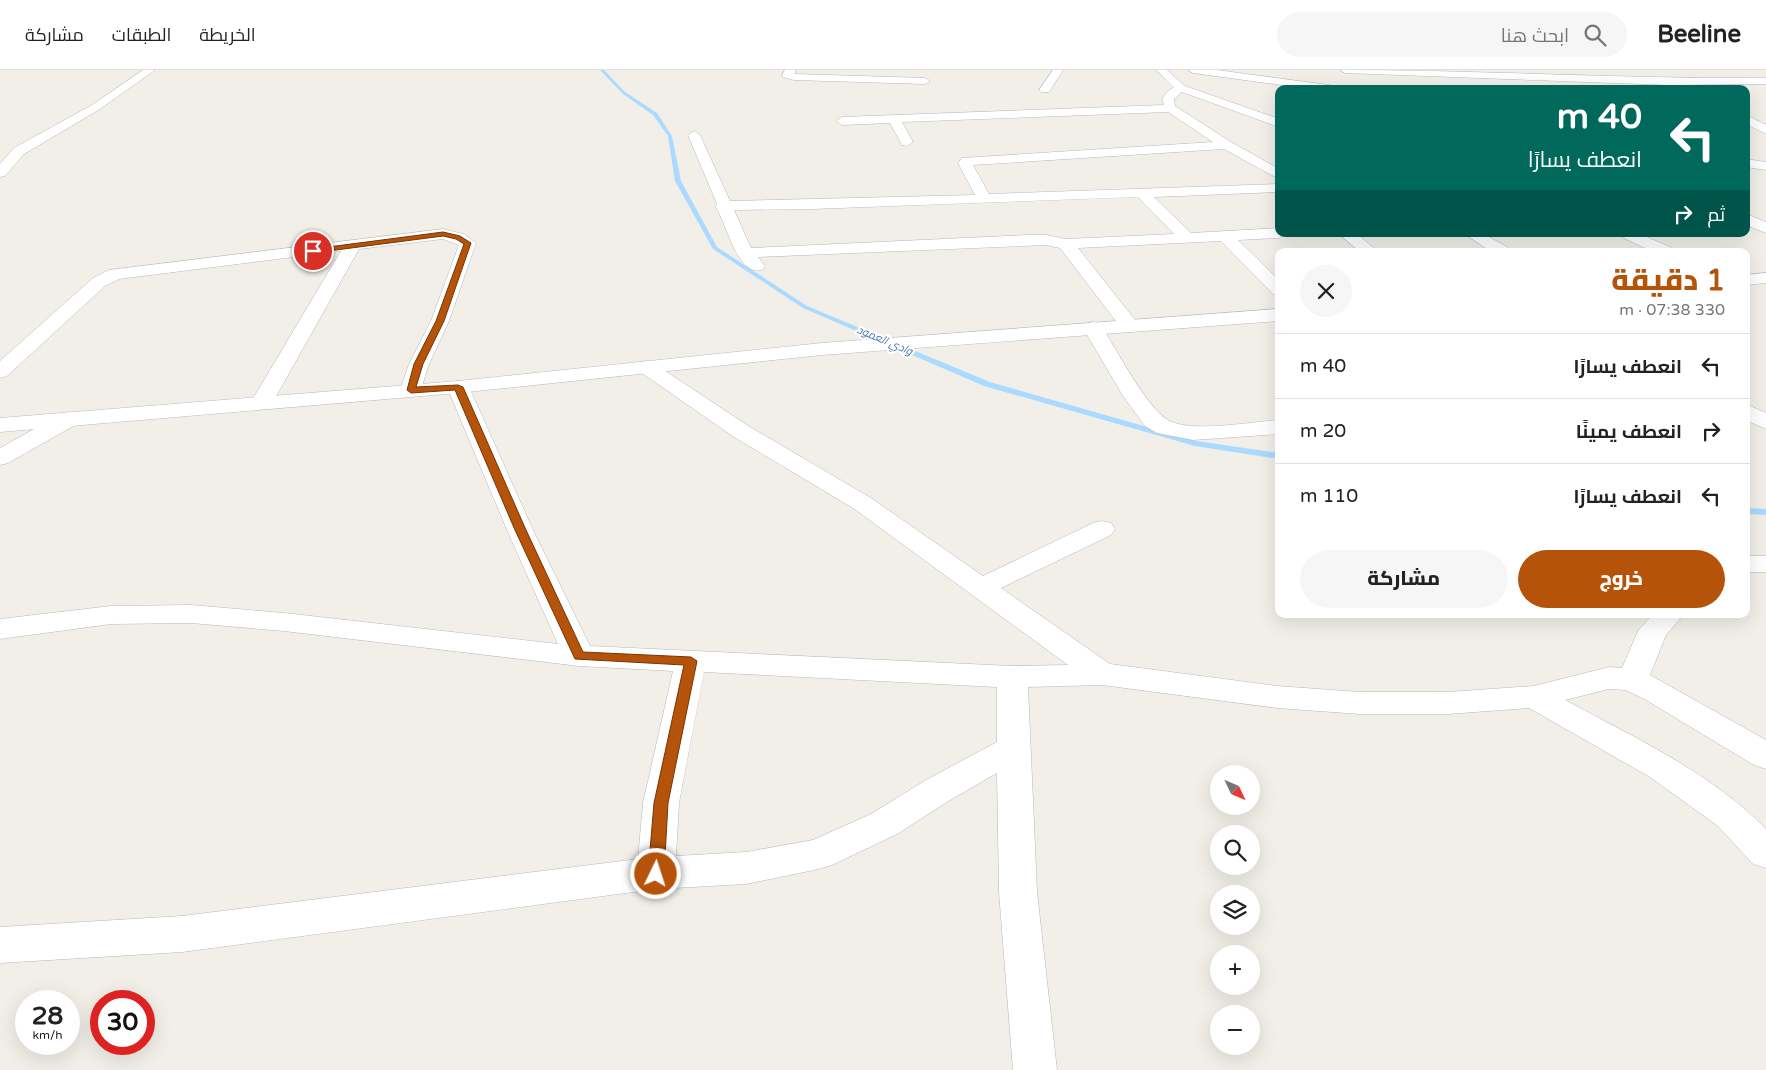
<!DOCTYPE html>
<html lang="ar">
<meta charset="utf-8">
<style>
body{margin:0;font-family:"Varela Round",Cairo,sans-serif;background:#f6f6f6;color:#222;direction:rtl;height:100vh;display:flex;flex-direction:column;font-size:19px;white-space:nowrap}
*{box-sizing:border-box;margin:0}
p{font-size:16px;color:#767676}
.icon{flex:none;width:28px;height:28px;fill:none;stroke:currentColor;stroke-width:2;stroke-linecap:round;stroke-linejoin:round}
.map{position:relative;flex:1;overflow:hidden;direction:ltr}
.panel{position:absolute;left:1275px;top:178px;width:475px;height:370px;display:flex;flex-direction:column;background:#fff;border-radius:10px;box-shadow:0 5px 20px #0002;direction:rtl}
.panel>*{flex:none}
.guide{position:absolute;left:1275px;top:15px;width:475px;height:152px;border-radius:10px;box-shadow:0 5px 20px #0002;direction:rtl;background:#00695c;color:#fff;overflow:hidden}
.needle{width:32px;rotate:134deg}
.fabs{position:absolute;left:1210px;top:695px;display:grid;gap:10px}
.fabs a{display:grid;place-items:center;width:50px;height:50px;border-radius:50%;background:#fff;box-shadow:0 5px 20px #0002;font-size:25px}
.speed{position:absolute;left:15px;top:920px;display:flex;gap:10px;font-size:25px;font-weight:700;text-align:center}
.speed>*{display:grid;place-content:center;width:65px;height:65px;border-radius:50%;background:#fff;box-shadow:0 5px 20px #0002;line-height:1}
.speed small{font-size:12px;font-weight:400}
.speed .limit{border:8px solid #d22;background:#fff;color:#111}
.pin{position:absolute;display:grid;place-items:center;width:42px;height:42px;color:#fff;margin:-21px;border:2px solid #fff;border-radius:50%;box-shadow:0 1px 5px #0007}
.me{position:absolute;width:55px;margin:-28px;rotate:4deg;stroke-linejoin:round;filter:drop-shadow(0 0 4px #0008)}
.turn{display:flex;align-items:center;gap:18px;height:105px;padding:0 25px;font-size:22px}
.turn .icon{width:65px;height:65px;stroke-width:2.5}
.turn b{display:block;font-size:35px;line-height:42px}
.then{display:flex;align-items:center;height:48px;padding:0 25px;background:#0003;gap:10px;font-size:19px}
.round{display:grid;place-items:center;flex:none;width:52px;height:52px;border-radius:26px;background:#f6f6f6}
.summary{display:flex;align-items:center;justify-content:space-between;height:85px;padding:0 25px}
h1{font-size:30px;font-weight:800;line-height:38px;color:#b45309}
.action{display:flex;gap:10px;margin-top:auto;padding:10px 25px}
.action a{flex:1;height:58px;border-radius:30px;background:#b45309;color:#fff;font-size:20px;font-weight:800;line-height:58px;text-align:center}
.action a+a{background:#f6f6f6;color:#222}
ul{padding:0;list-style:none}
li{display:flex;align-items:center;gap:15px;height:65px;padding:0 25px;border-top:1px solid #e0e0e0}
li div{flex:1}
li b{display:block;font-size:19px}
li em{font-style:normal}
header{display:flex;align-items:center;gap:30px;box-sizing:border-box;height:70px;padding:0 25px;background:#fff;border-bottom:1px solid #e0e0e0}
header strong{font-size:24px}
nav{display:flex;gap:28px;margin-inline-start:auto;font-size:18px}
.search{width:350px;height:45px;background:#f6f6f6;display:flex;align-items:center;gap:12px;box-sizing:border-box;padding:0 18px;border-radius:28px;color:#767676;font-size:19px}
.map>svg:first-child{display:block}
.lines{fill:none;stroke-linecap:round;stroke-linejoin:round}
.stream{fill:#aadaff;fill-rule:evenodd}
.street-casing{stroke:#b5b8bc;stroke-width:1}
.secondary-casing{stroke:#b6babf;stroke-width:1}
.street{fill:#fff;fill-rule:evenodd}
.secondary{fill:#fff;fill-rule:evenodd}
.route{fill:#b45309;stroke:#753606}
.labels{text-anchor:middle;stroke-width:4.5;stroke-linejoin:round;paint-order:stroke}
.far-water-label{font-size:11px;font-style:italic;fill:#4174aa;stroke:#fff}
</style>
<header>
<strong>Beeline</strong>
<div class="search"><svg class="icon" aria-label="search" viewBox="0 0 24 24"><circle cx="10" cy="10" r="6"/><path d="M15 15l6 6"/></svg>ابحث هنا</div>
<nav><a>الخريطة</a><a>الطبقات</a><a>مشاركة</a></nav>
</header>
<div class="map">
<svg width="1766" height="1000" viewBox="0 0 1766 1000">
<rect width="100%" height="100%" fill="#f1efe8"/>
<g class="lines">
<!-- stream -->
<path class="stream" d="M600,0H604L625,22L657,43L672,66L681,111L717,177L807,236L990,312L1196,371L1279,383V389L1195,376L984,316L803,238L713,179L675,111L668,66L653,45L623,24Z
M1746,438L1766,439V445L1746,444Z"/>
<!-- street casing -->
<g class="street-casing">
<path id="street" d="M143,0H155L100,39L24,84L5,106L0,107V94L14,78L92,35Z
M785,0H795V4L925,8L930,11L925,14L794,10L783,7L782,5Z
M1053,0H1063L1049,22H1041L1039,20Z
M1156,0H1167L1185,16L1279,49V57L1182,22L1174,29L1175,36L1231,72L1279,99V109L1224,79L973,95L989,124L1279,114V122L1154,127L1191,163L1279,158V164H1286L1279,168L1238,170L1279,210V225L1273,224L1221,171L1078,178L1139,255L1136,259L1129,261L1122,259L1060,178L1046,175L758,187L765,196L762,200C736,206 727,152 715,136L717,134L688,65L694,61L700,65L730,131L975,125L958,93L962,88L1213,72L1168,42L902,52L913,72L907,76L902,75L890,53L842,55L836,51L842,47L1164,35L1162,29L1168,21L1174,17ZM1138,127L1174,164L1066,169L1046,165H1029L751,178L734,140L812,139Z
M1188,0H1217L1336,16L1341,19H1310L1193,3Z
M1340,0C1482,0 1624,9 1766,8V14L1669,15L1345,3Z
M1746,45L1766,55V64L1746,54Z
M1746,89L1766,92V100L1746,97Z
M1746,144L1766,152V163L1746,155Z
M443,159L464,164L476,173L449,251L429,294L419,325L411,326L403,325L400,320L409,294L431,251L459,175L443,169L359,179L270,337L262,339L254,337L251,332L341,181L119,209L105,216L7,306L0,308V291L93,208L109,200Z
M1339,164H1357L1377,181H1359Z
M1465,164H1484L1507,177L1509,181H1490Z
M1620,164H1640L1670,177L1672,181H1651L1622,167Z
M1093,252L1100,254C1115,276 1149,344 1172,352C1197,362 1251,352 1279,350V364L1193,370L1157,363L1145,356L1123,326L1083,258L1086,254Z
M646,291L653,293L750,357L871,428L983,506L1093,453L1102,451L1111,453L1115,459L1111,465L1001,518L1110,594L1277,616L1360,622H1448L1534,616L1609,597L1622,598L1638,561L1653,544H1684L1666,565L1650,605L1766,670V699L1754,695L1646,630L1626,620L1609,619L1565,630C1635,668 1710,702 1766,759V798L1753,794L1718,756L1650,707L1529,638L1448,644H1360L1277,638L1102,615L1028,617L1037,822L1057,1000H1013L999,822L997,703L950,730L897,764L832,795L819,799L746,814L656,819L182,882L0,893V857L182,846L638,789L643,733L673,601L579,596L284,561L191,553L111,554L0,569V549L111,536L191,535L284,543L558,574L507,460L447,317L450,312L458,311L466,312L469,317L533,460L590,576L1012,596L1068,595L853,438L734,367L639,301L636,297L639,293ZM704,602L997,617V672L926,710L871,744L813,770L746,782L676,786L679,733Z
M1746,334L1766,343V359L1746,350Z
M69,342L77,344L80,349L77,354L8,393L0,395V378L61,344Z
M1746,486H1766V502H1746Z"/>
</g>
<!-- secondary casing -->
<g class="secondary-casing">
<path id="secondary" d="M1766,203V213L1746,215V205Z
M1279,239V251L822,285L458,323L0,362V348L458,311L822,273Z"/>
</g>
<!-- street -->
<use href="#street" class="street"/>
<!-- secondary -->
<use href="#secondary" class="secondary"/>
</g>
<!-- route -->
<path class="route" d="M443,162L460,166L471,173L444,251L423,294L416,317L458,315L463,317L526,460L583,582L691,587L697,591L668,733L664,804L662,808L656,810L651,808L648,804L654,733L684,595L575,589L515,460L455,320L411,323L407,320L414,294L436,251L464,174L456,169L443,166L313,183L310,181L313,179Z"/>
<g class="labels">
<!-- far-water labels -->
<g class="far-water-label">
<text transform="translate(885 270) rotate(23)" y="4">وادي العمود</text>
</g>
</g>
</svg>
<div class="fabs">
<a><svg class="needle" viewBox="-14 -14 28 28"><path d="M0-13l5 13h-10z" fill="#e53935"/><path d="M0 13l5-13h-10z" fill="#767676"/></svg></a>
<a><svg class="icon" aria-label="search" viewBox="0 0 24 24"><circle cx="10" cy="10" r="6"/><path d="M15 15l6 6"/></svg></a>
<a><svg class="icon" aria-label="layers" viewBox="0 0 24 24"><path d="M12 4l9 5-9 5-9-5zM3 14l9 5 9-5"/></svg></a>
<a>+</a>
<a>−</a>
</div>
<div class="speed"><div>28<small>km/h</small></div><div class="limit">30</div></div>
<div class="pin" style="left:313px;top:181px;background:#d93025"><svg class="icon" aria-label="arrive" viewBox="0 0 24 24"><path d="M6 21V4h12l-3 4 3 4H6"/></svg></div>
<svg class="me" style="left:656px;top:804px" viewBox="-20 -20 40 40"><circle r="17" fill="#b45309" stroke="#fff" stroke-width="3"/><path d="M0-11L8 9 0 5-8 9z" fill="#fff"/></svg>
<div class="guide">
<div class="turn"><svg class="icon" aria-label="left" viewBox="0 0 24 24"><path d="M17 20v-9H6M10 6l-5 5 5 5"/></svg><div><b>40 m</b>انعطف يسارًا</div></div>
<div class="then">ثم<svg class="icon" aria-label="right" viewBox="0 0 24 24"><path d="M7 20v-9h11M14 6l5 5-5 5"/></svg></div>
</div>
<section class="panel">
<div class="summary"><div><h1>1 دقيقة</h1><p>330 m · 07:38</p></div><a class="round"><svg class="icon" aria-label="close" viewBox="0 0 24 24"><path d="M6 6l12 12M18 6L6 18"/></svg></a></div>
<ul>
<li><svg class="icon" aria-label="left" viewBox="0 0 24 24"><path d="M17 20v-9H6M10 6l-5 5 5 5"/></svg><div><b>انعطف يسارًا</b></div><em>40 m</em></li>
<li><svg class="icon" aria-label="right" viewBox="0 0 24 24"><path d="M7 20v-9h11M14 6l5 5-5 5"/></svg><div><b>انعطف يمينًا</b></div><em>20 m</em></li>
<li><svg class="icon" aria-label="left" viewBox="0 0 24 24"><path d="M17 20v-9H6M10 6l-5 5 5 5"/></svg><div><b>انعطف يسارًا</b></div><em>110 m</em></li>
</ul>
<div class="action"><a>خروج</a><a>مشاركة</a></div>
</section>
</div>
